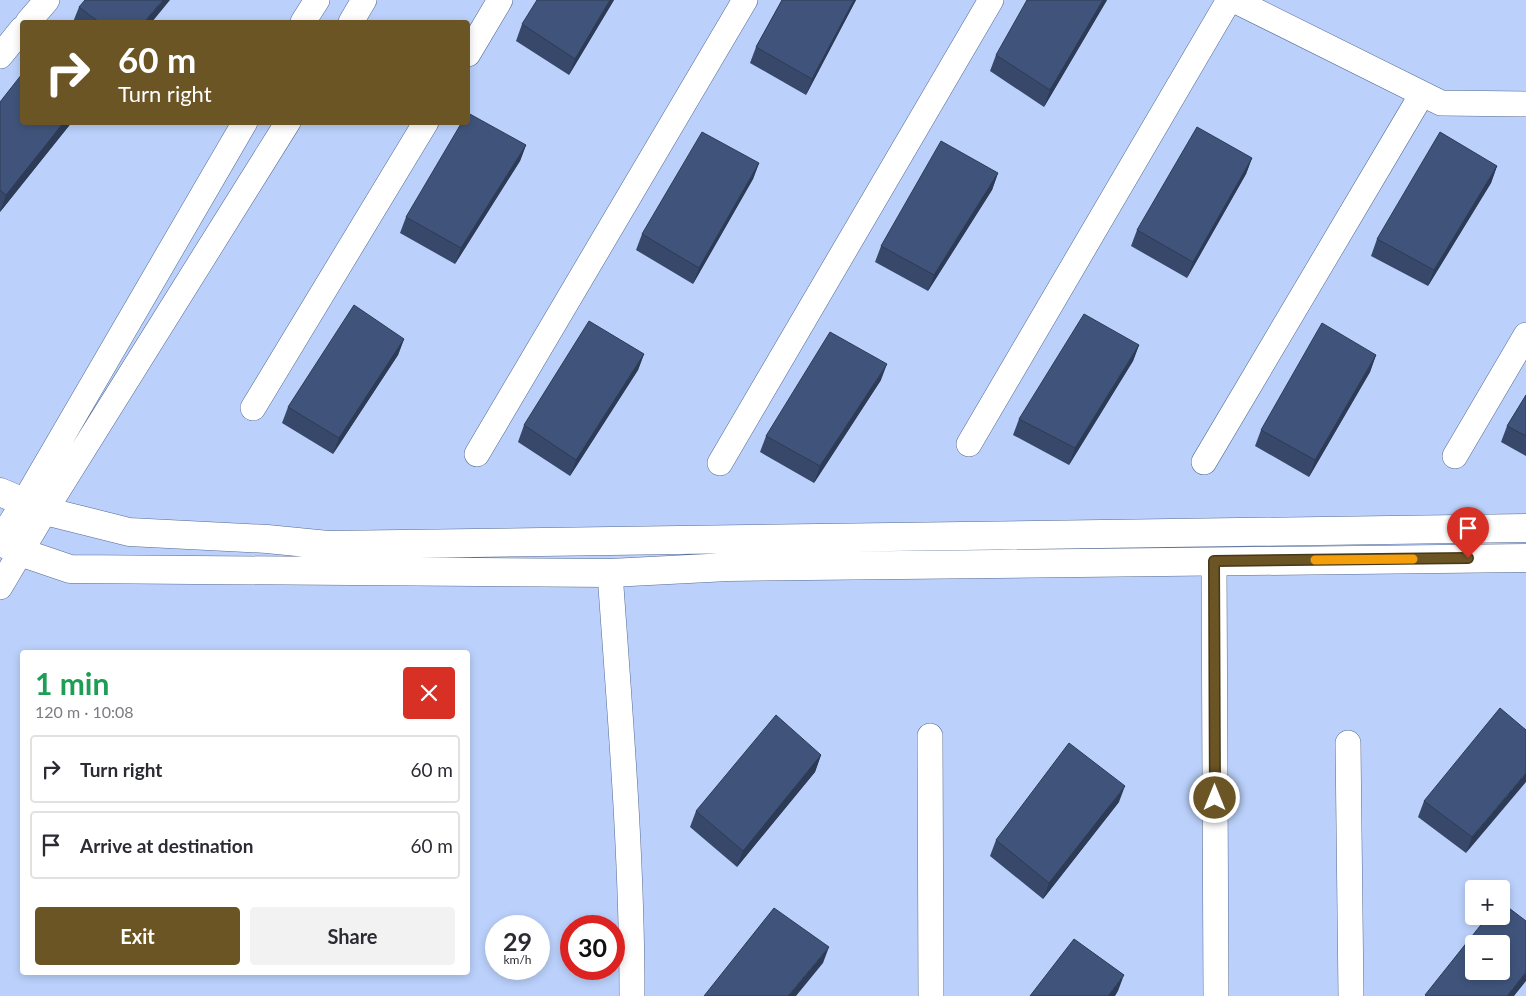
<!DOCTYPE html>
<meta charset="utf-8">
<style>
body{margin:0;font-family:Lato,sans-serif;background:#f2f2f3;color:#2b2b33;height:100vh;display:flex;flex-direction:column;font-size:19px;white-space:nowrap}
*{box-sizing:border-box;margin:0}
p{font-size:16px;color:#7c7c81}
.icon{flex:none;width:28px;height:28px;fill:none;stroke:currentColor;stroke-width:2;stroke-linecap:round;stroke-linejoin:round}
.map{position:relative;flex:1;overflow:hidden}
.panel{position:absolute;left:20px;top:650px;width:450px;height:325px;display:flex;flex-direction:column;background:#fff;border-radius:5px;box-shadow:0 2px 8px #0003}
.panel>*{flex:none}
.guide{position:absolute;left:20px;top:20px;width:450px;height:105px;border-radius:5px;box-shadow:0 2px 8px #0003;background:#6c5525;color:#fff;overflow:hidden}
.controls{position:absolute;left:1465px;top:880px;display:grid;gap:10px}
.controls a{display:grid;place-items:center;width:45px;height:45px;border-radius:5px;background:#fff;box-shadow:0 2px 8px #0003;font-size:25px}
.speed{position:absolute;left:485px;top:915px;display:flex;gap:10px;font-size:25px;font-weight:700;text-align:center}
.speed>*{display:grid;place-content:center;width:65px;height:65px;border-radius:50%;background:#fff;box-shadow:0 2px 8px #0003;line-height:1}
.speed small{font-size:12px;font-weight:400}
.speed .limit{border:8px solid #d22;background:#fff;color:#111}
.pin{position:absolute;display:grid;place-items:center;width:42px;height:42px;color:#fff;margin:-51px -21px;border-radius:50% 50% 50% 0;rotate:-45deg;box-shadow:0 0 5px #0007}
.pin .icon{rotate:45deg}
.me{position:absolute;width:55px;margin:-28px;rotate:0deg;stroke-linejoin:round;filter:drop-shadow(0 0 4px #0008)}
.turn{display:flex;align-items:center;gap:18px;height:105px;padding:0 15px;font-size:22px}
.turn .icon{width:65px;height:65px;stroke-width:2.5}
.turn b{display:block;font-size:35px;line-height:42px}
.round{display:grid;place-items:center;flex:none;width:52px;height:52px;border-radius:5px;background:#f2f2f3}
.summary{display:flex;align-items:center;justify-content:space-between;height:85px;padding:0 15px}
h1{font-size:30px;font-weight:700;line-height:38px;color:#1e9e55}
.button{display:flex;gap:10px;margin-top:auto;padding:10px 15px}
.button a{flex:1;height:58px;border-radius:5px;background:#6c5525;color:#fff;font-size:20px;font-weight:700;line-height:58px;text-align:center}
.button a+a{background:#f2f2f3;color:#2b2b33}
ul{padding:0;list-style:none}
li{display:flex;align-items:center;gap:15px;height:68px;margin:0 10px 8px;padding:0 5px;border:2px solid #e1e1e2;border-radius:5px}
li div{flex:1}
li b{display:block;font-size:19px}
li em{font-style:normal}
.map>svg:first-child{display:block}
.built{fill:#bbd1fb;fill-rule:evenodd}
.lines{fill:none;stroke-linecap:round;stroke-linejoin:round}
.minor-casing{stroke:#546a92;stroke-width:26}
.tertiary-casing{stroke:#546a92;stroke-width:29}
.minor{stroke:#fff;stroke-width:25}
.tertiary{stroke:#fff;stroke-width:28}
.wall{fill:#37486a}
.shaded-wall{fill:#2d3b56}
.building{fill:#40547b;stroke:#2d3b56;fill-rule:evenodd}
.route-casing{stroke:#463718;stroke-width:12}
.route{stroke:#6c5525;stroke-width:9}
.slow{stroke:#f59e0b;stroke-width:9}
</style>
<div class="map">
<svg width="1526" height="996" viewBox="0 0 1526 996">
<rect width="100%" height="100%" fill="#cddcf8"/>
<!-- built -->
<path class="built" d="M0,0H1526V996H0ZM22,22H468V122H22ZM22,652H468V972H22ZM1474,889H1501V916H1474ZM496,926H539V969H496ZM571,926H614V969H571ZM1474,944H1501V971H1474Z"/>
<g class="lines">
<!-- minor casing -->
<g class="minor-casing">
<path id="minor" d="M1234,0L1441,103L1526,104
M28,22L47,0
M303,22L317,0
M351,22L364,0
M468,54L500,0
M0,56L22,29
M253,408L426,122
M969,444L1229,0
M477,454L745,0
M1455,456L1526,335
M1204,462L1422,94
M720,463L991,0
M0,540L24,502L245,122
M1214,561L1216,996
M610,573C620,714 632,855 632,996
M0,587L45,511L288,122
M930,736L931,996
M1348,743L1351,996"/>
</g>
<!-- tertiary casing -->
<g class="tertiary-casing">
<path id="tertiary" d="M0,492L45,511L129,532L267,539L328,545L1526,528
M0,541L20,552L70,569L610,573L728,567L1526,558"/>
</g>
<!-- minor -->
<use href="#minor" class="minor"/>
<!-- tertiary -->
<use href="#tertiary" class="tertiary"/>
</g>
<!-- wall -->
<path class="wall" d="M614,0L569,75L516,41L522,24Z
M782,0H856L806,95L750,63L756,47Z
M1107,0L1044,107L990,71L996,55Z
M79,7L152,22H73Z
M0,102L22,122H72L0,212Z
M526,145L520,161L455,264L400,233L406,217Z
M1252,158L1246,174L1187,278L1131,246L1137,230Z
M759,163L753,179L693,284L636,250L642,234Z
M1497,166L1491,183L1428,286L1371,256L1377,239Z
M998,173L992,190L928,291L875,262L881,246Z
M404,339L398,355L333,454L282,423L288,407Z
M1139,345L1133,361L1069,465L1013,435L1019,419Z
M644,354L638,370L570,476L518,442L524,425Z
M1376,355L1370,372L1309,477L1255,446L1261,430Z
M881,380L814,483L760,452L766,436Z
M1526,395V456L1501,442L1507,426Z
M1526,730L1466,853L1418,817L1424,801Z
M821,755L815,772L737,867L690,827L696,811Z
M1119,802L1043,899L990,856L996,840Z"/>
<!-- shaded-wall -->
<path class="shaded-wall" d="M163,0H170L152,22H144Z
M610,0H614L569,75L575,59Z
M854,0H856L806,95L812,79Z
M1103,0H1107L1044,107L1050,90Z
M64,122H72L0,212L6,195Z
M526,145L520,161L455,264L461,248Z
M1252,158L1246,174L1187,278L1193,262Z
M759,163L753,179L693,284L699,268Z
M1497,166L1491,183L1428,286L1434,270Z
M998,173L992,190L928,291L934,275Z
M404,339L398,355L333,454L339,438Z
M1139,345L1133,361L1069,465L1075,448Z
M644,354L638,370L570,476L576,460Z
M1376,355L1370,372L1309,477L1315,460Z
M887,364L881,380L814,483L820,466Z
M821,755L815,772L737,867L743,851Z
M1526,773V782L1466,853L1472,837Z
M1125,786L1119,802L1043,899L1049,883Z
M829,947L823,963L796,996H788Z
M1526,972V981L1514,996H1507Z
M1124,975L1118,991L1115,996H1108Z"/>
<!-- building -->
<path class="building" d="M85,0H163L144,22H99L79,7Z
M537,0H610L575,59L522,24Z
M782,0H854L812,79L756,47Z
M1027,0H1103L1050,90L996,55Z
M22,74V122H64L6,195L0,190V102Z
M468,113L526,145L461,248L406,217L462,122H468Z
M1197,127L1252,158L1193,262L1137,230Z
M702,132L759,163L699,268L642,234Z
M1440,132L1497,166L1434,270L1377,239Z
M941,141L998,173L934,275L881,246Z
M354,305L404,339L339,438L288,407Z
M1084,314L1139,345L1075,448L1019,419Z
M589,321L644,354L576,460L524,425Z
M1322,323L1376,355L1315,460L1261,430Z
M830,332L887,364L820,466L766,436Z
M1526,395V436L1507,426Z
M1500,708L1526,730V773L1472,837L1424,801Z
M776,715L821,755L743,851L696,811Z
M1069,743L1125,786L1049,883L996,840Z
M1501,902L1526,921V972L1507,996H1426L1425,995L1488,916H1501ZM1474,944H1501V971H1474Z
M774,908L829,947L788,996H704Z
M1074,939L1124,975L1108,996H1030Z"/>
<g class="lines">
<!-- route casing -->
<g class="route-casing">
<path id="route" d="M1215,798L1214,561L1468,558"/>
</g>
<!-- route -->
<use href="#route" class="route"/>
<!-- slow -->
<path class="slow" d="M1315,560L1413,559"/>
</g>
</svg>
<div class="controls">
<a>+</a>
<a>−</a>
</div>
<div class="speed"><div>29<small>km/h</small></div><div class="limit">30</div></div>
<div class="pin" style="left:1468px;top:558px;background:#d93025"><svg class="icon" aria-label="arrive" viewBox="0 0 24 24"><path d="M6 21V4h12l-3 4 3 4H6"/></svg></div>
<svg class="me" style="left:1215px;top:798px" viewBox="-20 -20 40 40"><circle r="17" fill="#6c5525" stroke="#fff" stroke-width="3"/><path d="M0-11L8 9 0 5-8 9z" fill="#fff"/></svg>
<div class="guide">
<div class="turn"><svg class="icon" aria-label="right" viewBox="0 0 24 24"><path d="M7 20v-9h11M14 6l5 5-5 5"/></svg><div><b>60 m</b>Turn right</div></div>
</div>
<section class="panel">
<div class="summary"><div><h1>1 min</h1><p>120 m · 10:08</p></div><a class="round" style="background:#d93025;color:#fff"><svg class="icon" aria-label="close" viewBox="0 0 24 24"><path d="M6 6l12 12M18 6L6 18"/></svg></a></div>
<ul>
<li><svg class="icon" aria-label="right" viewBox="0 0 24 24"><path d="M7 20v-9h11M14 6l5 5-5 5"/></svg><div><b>Turn right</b></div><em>60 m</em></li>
<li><svg class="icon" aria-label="arrive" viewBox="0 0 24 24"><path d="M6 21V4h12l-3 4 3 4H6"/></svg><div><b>Arrive at destination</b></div><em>60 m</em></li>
</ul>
<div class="button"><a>Exit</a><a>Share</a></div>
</section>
</div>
